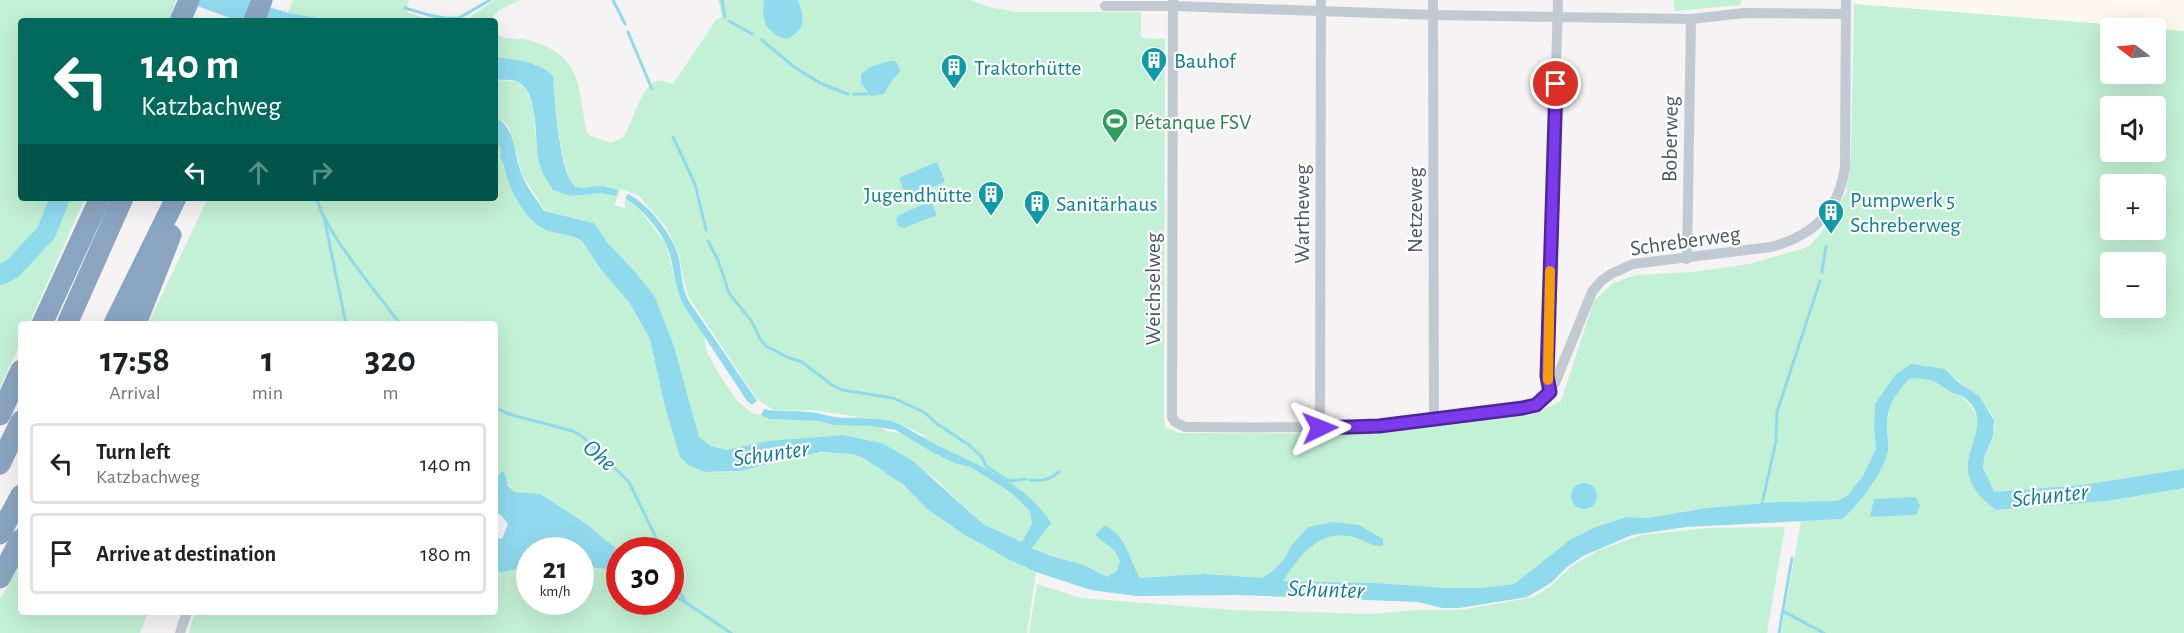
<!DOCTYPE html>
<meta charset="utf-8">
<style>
body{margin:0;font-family:"Alegreya Sans",sans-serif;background:#f2f2f2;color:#202124;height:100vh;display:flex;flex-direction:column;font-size:22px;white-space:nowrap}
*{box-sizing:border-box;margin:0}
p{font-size:20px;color:#757577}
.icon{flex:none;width:33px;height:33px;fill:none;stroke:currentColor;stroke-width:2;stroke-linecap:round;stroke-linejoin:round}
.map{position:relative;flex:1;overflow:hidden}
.drawer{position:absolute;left:18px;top:321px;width:480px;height:294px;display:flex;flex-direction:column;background:#fff;border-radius:6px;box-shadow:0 6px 24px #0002}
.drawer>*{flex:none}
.top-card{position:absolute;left:18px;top:18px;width:480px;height:183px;border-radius:6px;box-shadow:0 6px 24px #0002;background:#00695c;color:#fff;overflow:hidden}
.needle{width:39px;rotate:286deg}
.buttons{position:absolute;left:2100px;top:18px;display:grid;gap:12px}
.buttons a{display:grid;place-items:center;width:66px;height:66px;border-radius:6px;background:#fff;box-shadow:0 6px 24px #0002;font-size:30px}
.speed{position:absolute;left:516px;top:537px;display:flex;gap:12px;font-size:30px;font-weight:700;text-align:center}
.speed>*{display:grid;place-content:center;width:78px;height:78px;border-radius:50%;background:#fff;box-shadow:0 6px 24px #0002;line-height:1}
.speed small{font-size:15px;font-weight:400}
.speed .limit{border:9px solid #d22;background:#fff;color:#111}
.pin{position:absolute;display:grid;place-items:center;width:51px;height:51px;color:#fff;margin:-26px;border:3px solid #fff;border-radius:50%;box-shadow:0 2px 6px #0007}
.me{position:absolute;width:66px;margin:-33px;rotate:88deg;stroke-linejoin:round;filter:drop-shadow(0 0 4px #0008)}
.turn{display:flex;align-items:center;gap:21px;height:126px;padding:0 24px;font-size:27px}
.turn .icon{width:78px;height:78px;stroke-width:2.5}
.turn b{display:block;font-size:42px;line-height:51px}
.lanes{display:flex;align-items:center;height:57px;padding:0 24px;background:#0003;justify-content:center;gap:30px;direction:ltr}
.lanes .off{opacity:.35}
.eta{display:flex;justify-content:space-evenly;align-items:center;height:102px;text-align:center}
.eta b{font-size:36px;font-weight:600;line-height:42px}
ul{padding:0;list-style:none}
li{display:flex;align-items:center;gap:18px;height:81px;margin:0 12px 9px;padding:0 12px;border:3px solid #e0e0e0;border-radius:6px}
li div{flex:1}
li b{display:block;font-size:22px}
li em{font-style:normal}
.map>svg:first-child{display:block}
.commercial{fill:#fdf9ef}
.green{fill:#c3f1d5;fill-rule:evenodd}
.water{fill:#90daee}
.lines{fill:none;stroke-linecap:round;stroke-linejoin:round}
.stream{stroke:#90daee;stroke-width:3}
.river{stroke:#90daee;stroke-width:20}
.street{stroke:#c1cad2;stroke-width:10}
.highway{stroke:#8ba5c1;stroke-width:21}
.route-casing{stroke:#51269a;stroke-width:15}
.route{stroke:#7c3aed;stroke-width:10}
.slow{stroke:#f59e0b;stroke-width:10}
.labels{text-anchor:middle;stroke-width:4.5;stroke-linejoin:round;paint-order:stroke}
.culture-label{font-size:22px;fill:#0d838f;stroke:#fff;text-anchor:start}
.leisure-label{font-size:22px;fill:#27864d;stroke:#fff;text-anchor:start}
.street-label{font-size:22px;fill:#4a5661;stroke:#fff}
.water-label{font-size:24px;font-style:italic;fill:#0c7c9b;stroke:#fff}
</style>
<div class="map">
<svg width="2184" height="633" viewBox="0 0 2184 633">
<rect width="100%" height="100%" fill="#f5f3f3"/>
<!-- commercial -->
<path class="commercial" d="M1855,0H2184V31L1854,4Z"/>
<!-- green -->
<path class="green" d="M0,0H176L169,21H21V198H85L29,324H21V342L0,387Z
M293,0H409L406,12L433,21H338L288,13Z
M494,0H520L499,10L489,21H465Z
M718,0H971L989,7L1015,12H1141V38L1165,39L1164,414L1165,427L1179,433L1374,434L1532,415L1561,401L1594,301L1613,283L1636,275L1692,272L1749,264L1808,247L1819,236L1846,193L1851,155L1854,4L2155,28H2110V74H2156V29L2184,31V469L2082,485L1994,492C1989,484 1984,474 1983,465C1983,450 1998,435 1994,420C1990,403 1958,382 1945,369L1895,375L1875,404L1874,426L1876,447L1870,461L1863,476L1847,496L1837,501L1777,502L1706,508L1648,518L1627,517L1535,568L1514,584L1480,588H1448L1374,583L1107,577L1084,565L1051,556L983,524L933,477L882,443L843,435L768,441L726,450L711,446L699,437L674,346L655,297L637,274L607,242L594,223L545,211L522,174L512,136L507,124L495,116V80L518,82L527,91L534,108L535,134L540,167L572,184C557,150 558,113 553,76L535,64L495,57V34C506,41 520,37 532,41C586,59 576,88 588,135L611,143L624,137C631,124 642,88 654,82C661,79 666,82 673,84L716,20L722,17ZM2110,106H2156V152H2110ZM2110,184H2156V230H2110ZM621,189L639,196L666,227L679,254L685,286L690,299L757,399L775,411L813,410L859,417L806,420L761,415L752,413L737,401L719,374L707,352L704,336L679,296L666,244L639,209L625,198V208L614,205ZM2110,262H2156V308H2110ZM866,417L894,421L928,437L886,431Z
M1674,0H1741V5L1674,11Z
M495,140L501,149L500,157L506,166L508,181L554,233L577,237L582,241L602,271L629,302L650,339L664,403L706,472C718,472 730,473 742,471C753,470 763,465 773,462C798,455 825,450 851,454C881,459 906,491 928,509C961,535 998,555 1036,572L1027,633H189L195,612H495V573L524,568L529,563L530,602H580L581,564L598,569L619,567L620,602H670V550L619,551L584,522L540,494L515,492L499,473L495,478V324H148L208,198H495Z
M1925,378L1963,397L1971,406L1978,417V434L1972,446L1996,510L2108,501L2184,488V633H1781L1801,521L1842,519L1888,450L1887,423L1890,405L1898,391L1909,379Z
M1785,527L1767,633H1029L1037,584L1081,598L1233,610L1373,614L1416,610H1460L1534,597L1552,585L1573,565L1599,550L1641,535L1709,528Z
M21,563V612H148L140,633H0V599Z"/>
<!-- water -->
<path class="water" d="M181,0H248L288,13L338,21H238Z
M764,0H798C805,18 806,31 786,39L776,35L766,26L763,12Z
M495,57C514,60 539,61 553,76C555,95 559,180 577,187C583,190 593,186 600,186C606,186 612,189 618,190L616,196L601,193L571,196L553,190C549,183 542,174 540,166C533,144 541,94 518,82C512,79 502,80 495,80Z
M889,61H894L898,64L900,72L892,80L884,94L871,96L861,83V74L870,67Z
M495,116C518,132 512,151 522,175C527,188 537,200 544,211L594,223L607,242L637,274L655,297L674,346L699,437L711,446L726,450L768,441L843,435L882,443L913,461L983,524L1022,542L1032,524L1030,511L1010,492L971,467L957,464L932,452L896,430L871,426L833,425L820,421L770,419L761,415L764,409C779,413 793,410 809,412C821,413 833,418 845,418C861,419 880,417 895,422C907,427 919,436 931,442C973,464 1025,481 1051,523L1032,548L1051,556L1084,565L1107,577L1117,571L1120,561L1115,551L1095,535L1105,525C1128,539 1127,555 1140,578L1204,574L1262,578L1273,571L1285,558L1291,546L1308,527L1333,522L1359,525L1383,539V546C1373,547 1366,541 1357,538C1321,526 1300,555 1283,581L1374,583L1448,588H1480L1514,584L1570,540L1596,527L1627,517L1648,518L1706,508L1777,502L1837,501L1847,496L1863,476L1876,448L1874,426L1875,404L1895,375L1911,364L1945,369L1958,382L1979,396L1994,420L1993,436L1984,457L1983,468L1994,492L2082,485L2184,469V488L2108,501L1996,510C1983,500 1970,488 1968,470C1966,444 1993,420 1964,397C1961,395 1955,394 1951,392C1935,382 1930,377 1909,379C1895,394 1886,407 1887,428C1887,435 1889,444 1888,451C1882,474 1860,504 1842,519L1686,527L1632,535L1583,556L1567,567L1551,583L1527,597L1459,608H1442L1418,602L1237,595L1136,596L1091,590L1036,572L1008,559L963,534L927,509L902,484L882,470L862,457L852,454L822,452L784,459L743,471L706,472L690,466L680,457L664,403L650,339L629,302L602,271L582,241C571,233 554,235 542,228C526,219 516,200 509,183C504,173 507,167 500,157L501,149L495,140Z
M937,162L945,182L907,198L899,178Z
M628,194C647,203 672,234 678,255C682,270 681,286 688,300L757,401L752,405L747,401L683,304C673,285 675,263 666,244C658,227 641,208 625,198Z
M931,201L937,215L904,228L898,226L896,218L899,215Z
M504,471L508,486L515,492L540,494L584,522L619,551V567C606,570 594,569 581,564L580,550H530L529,563L524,568L495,573V537L502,539L508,524L501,515L495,512C495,499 490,476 504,471Z
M1571 496a13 13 0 1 1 26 0a13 13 0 1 1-26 0Z
M1916,497L1920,506L1916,515L1870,517L1874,499Z"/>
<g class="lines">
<!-- stream -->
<path class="stream" d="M613,0L625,24
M722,0L725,17
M405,8C422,13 441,20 459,18L490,0
M729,21L752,34
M628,32L652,89
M762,40L794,67L822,84L848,94
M853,94H868
M673,137L695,184L706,230
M317,198C321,227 381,298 400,324
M324,217L346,324
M708,241L718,260L729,293L752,322L760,339L766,346L787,357L802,362L832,385L842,390L893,398L924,412L936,423L969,445L982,457L986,466L1005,479L1012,481L1026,479
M1822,272L1826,246
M495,407L508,414L573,431L583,437L629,482L662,550
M1030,480C1043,481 1049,480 1059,472
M1762,504L1776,441L1777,412L1820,281
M670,571L685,602L731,633
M670,594L684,601
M626,610L629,602
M1783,611L1824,633
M1779,633L1792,558"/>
<!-- river -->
<path class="river" d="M0,275L12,269L46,233L60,198"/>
<!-- street -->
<path class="street" d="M1173,0L1172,417L1175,422L1185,427C1303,428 1421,430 1536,405L1546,396L1555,383L1592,292L1601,281L1611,274L1633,264L1771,247C1815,235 1839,211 1845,166L1846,0
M1433,0L1434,420
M1105,6H1173L1433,15L1691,19L1745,13L1846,14
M1687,259L1691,19
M1550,392L1547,376L1558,0
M1320,428L1321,0
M180,633L187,612"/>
<!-- highway -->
<path class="highway" d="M180,21L189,0
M254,21L262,0
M42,324L100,198
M67,324L123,198
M114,324L176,198
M136,324L171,235
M0,415L21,370
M0,464L21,421
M0,534L21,495
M0,578L21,539"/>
</g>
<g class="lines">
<!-- route casing -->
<g class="route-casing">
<path id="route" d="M1320,428L1379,426L1523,408L1536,405L1550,392L1547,376L1556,84"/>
</g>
<!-- route -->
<use href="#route" class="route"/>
<!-- slow -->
<path class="slow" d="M1548,380L1550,271"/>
</g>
<!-- icons -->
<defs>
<g id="building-pin" transform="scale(1.35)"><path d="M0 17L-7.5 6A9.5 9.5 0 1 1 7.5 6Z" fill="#0f9aa8" stroke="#fff"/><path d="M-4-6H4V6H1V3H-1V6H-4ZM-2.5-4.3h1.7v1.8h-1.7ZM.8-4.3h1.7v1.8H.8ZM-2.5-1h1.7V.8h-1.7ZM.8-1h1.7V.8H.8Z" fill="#fff"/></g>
<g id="stadium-pin" transform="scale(1.35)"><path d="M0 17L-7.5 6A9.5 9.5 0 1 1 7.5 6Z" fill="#2e9e5b" stroke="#fff"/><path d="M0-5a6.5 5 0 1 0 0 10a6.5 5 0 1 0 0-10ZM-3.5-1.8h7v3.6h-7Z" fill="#fff"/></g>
</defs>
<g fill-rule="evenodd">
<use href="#building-pin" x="1154" y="60"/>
<use href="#building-pin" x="954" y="67"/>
<use href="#stadium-pin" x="1115" y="121"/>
<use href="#building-pin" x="991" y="194"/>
<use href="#building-pin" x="1037" y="203"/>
<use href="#building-pin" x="1831" y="212"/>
</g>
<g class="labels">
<!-- culture labels -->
<g class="culture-label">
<text x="1174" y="68">Bauhof</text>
<text x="974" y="75">Traktorhütte</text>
<text x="972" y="202" text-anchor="end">Jugendhütte</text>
<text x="1850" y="207">Pumpwerk 5<tspan x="1850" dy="25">Schreberweg</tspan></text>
<text x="1056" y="211">Sanitärhaus</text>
</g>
<!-- leisure labels -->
<g class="leisure-label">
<text x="1134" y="129">Pétanque FSV</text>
</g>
<!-- street labels -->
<g class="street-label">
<text transform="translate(1669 139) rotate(-89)" y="8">Boberweg</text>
<text transform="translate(1414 210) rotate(-90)" y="8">Netzeweg</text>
<text transform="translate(1301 214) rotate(-90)" y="8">Wartheweg</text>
<text transform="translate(1685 240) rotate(-8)" y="8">Schreberweg</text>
<text transform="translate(1152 289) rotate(-90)" y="8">Weichselweg</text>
</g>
<!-- water labels -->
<g class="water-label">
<text transform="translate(771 453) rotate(-8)" y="8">Schunter</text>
<text transform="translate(600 455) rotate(41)" y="8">Ohe</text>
<text transform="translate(2050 495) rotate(-6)" y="8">Schunter</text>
<text transform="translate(1326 589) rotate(2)" y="8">Schunter</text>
</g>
</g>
</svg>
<div class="buttons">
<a><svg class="needle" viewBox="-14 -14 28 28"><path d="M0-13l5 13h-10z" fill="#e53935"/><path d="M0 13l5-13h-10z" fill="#757577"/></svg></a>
<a><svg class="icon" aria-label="sound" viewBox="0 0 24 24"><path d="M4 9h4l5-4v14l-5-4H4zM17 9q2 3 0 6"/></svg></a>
<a>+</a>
<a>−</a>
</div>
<div class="speed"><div>21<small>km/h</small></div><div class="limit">30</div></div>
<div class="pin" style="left:1556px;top:84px;background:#d93025"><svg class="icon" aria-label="arrive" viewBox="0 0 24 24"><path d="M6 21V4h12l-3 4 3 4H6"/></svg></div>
<svg class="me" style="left:1320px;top:428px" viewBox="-20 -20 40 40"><path d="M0-17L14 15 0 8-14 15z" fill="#7c3aed" stroke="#fff" stroke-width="4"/></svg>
<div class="top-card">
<div class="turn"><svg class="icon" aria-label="left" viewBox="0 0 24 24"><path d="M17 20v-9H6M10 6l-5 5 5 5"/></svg><div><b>140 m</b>Katzbachweg</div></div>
<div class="lanes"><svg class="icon" aria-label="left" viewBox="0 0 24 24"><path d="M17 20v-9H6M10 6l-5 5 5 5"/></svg><svg class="icon off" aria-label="ahead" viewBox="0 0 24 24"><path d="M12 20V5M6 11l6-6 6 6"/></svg><svg class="icon off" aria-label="right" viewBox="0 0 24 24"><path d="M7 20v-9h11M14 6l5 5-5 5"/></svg></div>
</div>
<section class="drawer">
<div class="eta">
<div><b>17:58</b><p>Arrival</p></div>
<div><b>1</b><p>min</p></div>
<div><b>320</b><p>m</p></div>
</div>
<ul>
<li><svg class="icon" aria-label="left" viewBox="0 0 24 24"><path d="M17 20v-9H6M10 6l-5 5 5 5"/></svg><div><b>Turn left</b><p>Katzbachweg</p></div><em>140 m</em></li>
<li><svg class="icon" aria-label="arrive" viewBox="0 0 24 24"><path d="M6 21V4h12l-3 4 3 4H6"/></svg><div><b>Arrive at destination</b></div><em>180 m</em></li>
</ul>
</section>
</div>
